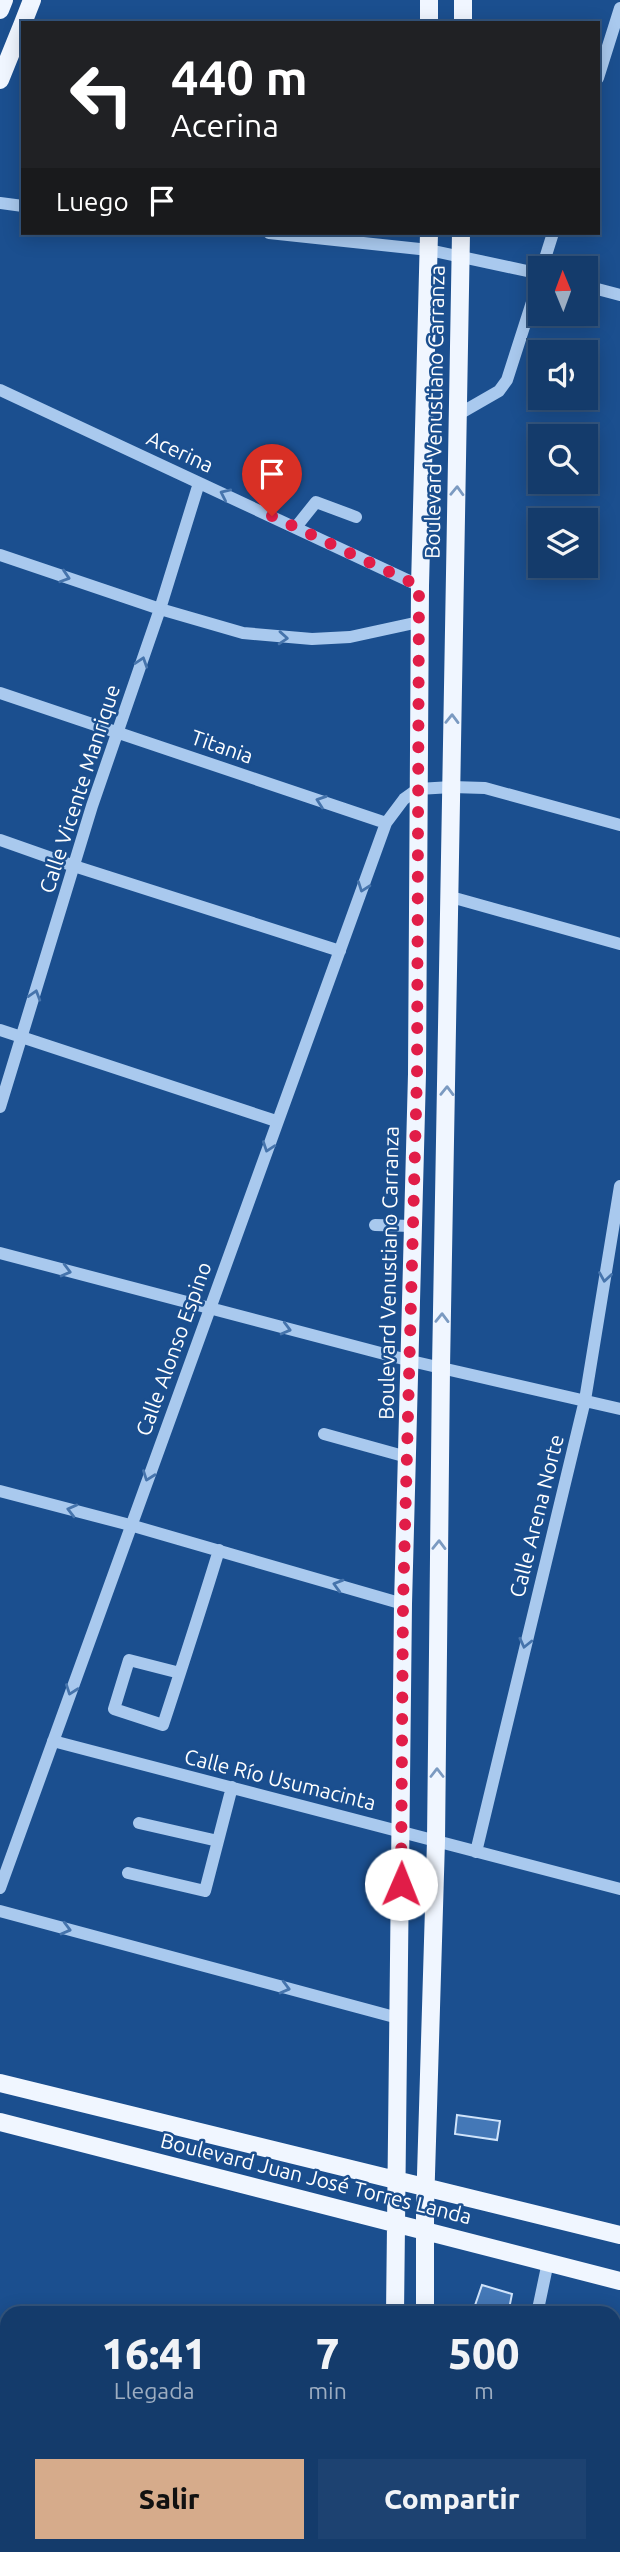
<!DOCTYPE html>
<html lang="es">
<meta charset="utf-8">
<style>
body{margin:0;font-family:Ubuntu,sans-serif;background:#1d4271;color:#f1f3f6;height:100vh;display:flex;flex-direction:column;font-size:26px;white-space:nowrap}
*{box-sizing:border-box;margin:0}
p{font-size:23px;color:#9dadc1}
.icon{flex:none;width:38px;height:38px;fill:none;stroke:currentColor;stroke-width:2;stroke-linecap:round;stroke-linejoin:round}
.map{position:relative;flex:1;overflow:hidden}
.side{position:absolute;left:0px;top:2306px;width:621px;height:247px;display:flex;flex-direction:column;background:#143b6b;border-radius:21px 21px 0 0;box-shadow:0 4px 18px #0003,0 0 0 2px #33557e}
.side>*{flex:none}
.top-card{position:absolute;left:21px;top:21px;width:579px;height:214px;border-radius:0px;box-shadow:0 4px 18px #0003,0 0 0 2px #33557e;background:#202124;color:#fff;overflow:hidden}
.needle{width:46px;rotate:359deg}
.fabs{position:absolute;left:528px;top:256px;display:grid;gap:14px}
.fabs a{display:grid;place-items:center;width:70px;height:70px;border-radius:0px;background:#143b6b;box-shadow:0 4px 18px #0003,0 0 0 2px #33557e;font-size:35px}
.pin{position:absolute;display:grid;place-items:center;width:60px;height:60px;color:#fff;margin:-72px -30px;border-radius:50% 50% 50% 0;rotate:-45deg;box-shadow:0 0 7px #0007}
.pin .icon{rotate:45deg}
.me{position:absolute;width:77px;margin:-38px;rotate:1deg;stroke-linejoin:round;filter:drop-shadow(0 0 5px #0008)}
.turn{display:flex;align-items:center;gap:24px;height:147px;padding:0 35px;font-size:32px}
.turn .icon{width:91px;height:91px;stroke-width:2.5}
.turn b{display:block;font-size:49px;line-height:60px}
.then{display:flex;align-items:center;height:66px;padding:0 35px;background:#0003;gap:14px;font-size:26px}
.eta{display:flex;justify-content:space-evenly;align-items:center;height:119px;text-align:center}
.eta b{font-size:42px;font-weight:800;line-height:49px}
.button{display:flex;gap:14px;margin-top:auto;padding:14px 35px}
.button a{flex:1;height:80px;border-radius:0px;background:#d6ab8b;color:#111;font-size:28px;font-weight:800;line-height:80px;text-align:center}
.button a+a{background:#1d4271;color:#f1f3f6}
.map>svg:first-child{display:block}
.building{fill:#4478b7;stroke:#cfe3fa;stroke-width:2}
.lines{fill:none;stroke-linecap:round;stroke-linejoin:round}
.minor{stroke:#a9c9ee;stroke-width:12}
.major{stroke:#f0f6ff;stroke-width:18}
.oneway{stroke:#7b9ac1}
.oneway2{stroke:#4674ac}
.route{stroke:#e11d48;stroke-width:12;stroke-dasharray:0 21.6}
.labels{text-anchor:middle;stroke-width:5;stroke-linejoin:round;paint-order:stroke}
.street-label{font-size:21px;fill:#fff;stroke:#1b4f8f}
</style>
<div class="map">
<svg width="620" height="2552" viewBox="0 0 620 2552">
<rect width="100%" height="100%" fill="#1b4f8f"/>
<!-- building -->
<path class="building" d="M457,2115L500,2121L497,2140L455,2134Z
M482,2285L512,2294L508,2314H472Z"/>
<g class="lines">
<!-- minor -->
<path class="minor" d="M598,78L620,8
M0,203L23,206
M269,233L429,250L541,274
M542,268L553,233
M586,286L620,295
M0,390L420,586
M459,414L499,391L507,380L541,274
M296,527L316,502L356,517
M0,555L160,609L243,633L312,639L350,637L419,622
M0,693L386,823
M0,840L74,866L340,951
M451,897L620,944
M0,1030L276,1121
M0,1107L92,806L160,609L199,483
M375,1225L412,1226
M0,1253L411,1361L620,1409
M324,1434L407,1457
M0,1491L130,1525L403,1604
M180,1673L129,1660L114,1709L163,1725C182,1667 201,1609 219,1550
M53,1741L620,1889
M139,1823L218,1841
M476,1852L585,1400L620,1186
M128,1873L205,1891L232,1787
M0,1888L386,823L404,799L418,789L452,787L485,788L620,825
M0,1911L398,2018
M537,2314L548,2262
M141,2552L144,2546
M487,2552L488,2546"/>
<!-- major -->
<path class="major" d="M0,10L4,0
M23,23L32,0
M429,23V0
M463,23V0
M0,80L23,23
M0,2083L620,2235
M0,2122L620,2281
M395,2314L403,1604L417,1074L420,586L429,233
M425,2314V2208L436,1841L441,1368L461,233
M393,2552V2546
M424,2552V2546"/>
</g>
<!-- one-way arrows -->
<defs><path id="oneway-chevron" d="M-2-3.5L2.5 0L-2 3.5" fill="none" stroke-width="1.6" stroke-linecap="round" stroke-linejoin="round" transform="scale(1.75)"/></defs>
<g class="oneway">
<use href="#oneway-chevron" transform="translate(457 491) rotate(-88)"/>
<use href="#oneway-chevron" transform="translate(452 719) rotate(-89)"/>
<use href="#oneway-chevron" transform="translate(447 1091) rotate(-89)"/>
<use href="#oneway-chevron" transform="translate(442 1318) rotate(-89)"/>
<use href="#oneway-chevron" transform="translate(439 1545) rotate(-89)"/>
<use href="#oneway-chevron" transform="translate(437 1773) rotate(-90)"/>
</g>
<g class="oneway2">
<use href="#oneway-chevron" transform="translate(225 494) rotate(-155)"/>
<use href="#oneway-chevron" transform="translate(65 577) rotate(18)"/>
<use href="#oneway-chevron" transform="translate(283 638) rotate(4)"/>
<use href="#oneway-chevron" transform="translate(142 662) rotate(-72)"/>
<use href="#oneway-chevron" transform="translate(321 801) rotate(-161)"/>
<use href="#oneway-chevron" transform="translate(363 887) rotate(110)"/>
<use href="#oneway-chevron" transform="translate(35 995) rotate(-73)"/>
<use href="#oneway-chevron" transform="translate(268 1147) rotate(109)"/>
<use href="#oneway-chevron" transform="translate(66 1271) rotate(15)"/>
<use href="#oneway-chevron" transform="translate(605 1277) rotate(99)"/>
<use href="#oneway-chevron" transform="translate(286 1329) rotate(15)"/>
<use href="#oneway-chevron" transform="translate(148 1476) rotate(110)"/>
<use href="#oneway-chevron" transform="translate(72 1510) rotate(-166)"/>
<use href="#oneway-chevron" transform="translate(338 1585) rotate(-164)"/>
<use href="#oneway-chevron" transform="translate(525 1643) rotate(103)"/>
<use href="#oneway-chevron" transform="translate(71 1690) rotate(110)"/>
<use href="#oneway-chevron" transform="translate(66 1929) rotate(15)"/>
<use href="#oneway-chevron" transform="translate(285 1988) rotate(15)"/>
</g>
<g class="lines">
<!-- route -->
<path class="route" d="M272,516L419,586L417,1074L403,1604L401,1884"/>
</g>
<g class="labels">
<!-- street labels -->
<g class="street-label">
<text transform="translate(435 412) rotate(-89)" y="7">Boulevard Venustiano Carranza</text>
<text transform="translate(180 452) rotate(25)" y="7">Acerina</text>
<text transform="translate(222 747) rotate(19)" y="7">Titania</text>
<text transform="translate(80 789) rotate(-72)" y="7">Calle Vicente Manrique</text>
<text transform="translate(389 1273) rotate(-89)" y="7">Boulevard Venustiano Carranza</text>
<text transform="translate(174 1349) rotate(-70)" y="7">Calle Alonso Espino</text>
<text transform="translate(537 1516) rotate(-76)" y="7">Calle Arena Norte</text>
<text transform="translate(280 1780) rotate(14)" y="7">Calle Río Usumacinta</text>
<text transform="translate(316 2179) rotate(14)" y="7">Boulevard Juan José Torres Landa</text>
</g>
</g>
</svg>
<div class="fabs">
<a><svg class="needle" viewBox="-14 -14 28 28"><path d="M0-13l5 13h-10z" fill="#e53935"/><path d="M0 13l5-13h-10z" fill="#9dadc1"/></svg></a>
<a><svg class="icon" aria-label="sound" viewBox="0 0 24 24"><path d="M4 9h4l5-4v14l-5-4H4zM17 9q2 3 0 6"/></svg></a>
<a><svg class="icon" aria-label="search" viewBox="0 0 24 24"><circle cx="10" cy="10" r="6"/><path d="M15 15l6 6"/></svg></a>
<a><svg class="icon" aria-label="layers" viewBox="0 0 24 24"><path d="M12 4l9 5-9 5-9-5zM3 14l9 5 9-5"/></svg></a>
</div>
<div class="pin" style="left:272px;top:516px;background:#d93025"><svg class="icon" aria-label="arrive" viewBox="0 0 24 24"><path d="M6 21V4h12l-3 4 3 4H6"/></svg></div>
<svg class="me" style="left:401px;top:1884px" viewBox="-20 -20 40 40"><circle r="19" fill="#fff"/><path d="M0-13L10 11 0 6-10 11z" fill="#e11d48"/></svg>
<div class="top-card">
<div class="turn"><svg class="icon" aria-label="left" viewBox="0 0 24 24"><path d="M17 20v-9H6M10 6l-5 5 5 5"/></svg><div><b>440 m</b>Acerina</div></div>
<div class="then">Luego<svg class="icon" aria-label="arrive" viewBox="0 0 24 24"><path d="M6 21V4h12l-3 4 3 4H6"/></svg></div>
</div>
<section class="side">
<div class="eta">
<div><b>16:41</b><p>Llegada</p></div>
<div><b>7</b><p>min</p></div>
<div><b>500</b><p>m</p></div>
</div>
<div class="button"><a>Salir</a><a>Compartir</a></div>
</section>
</div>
